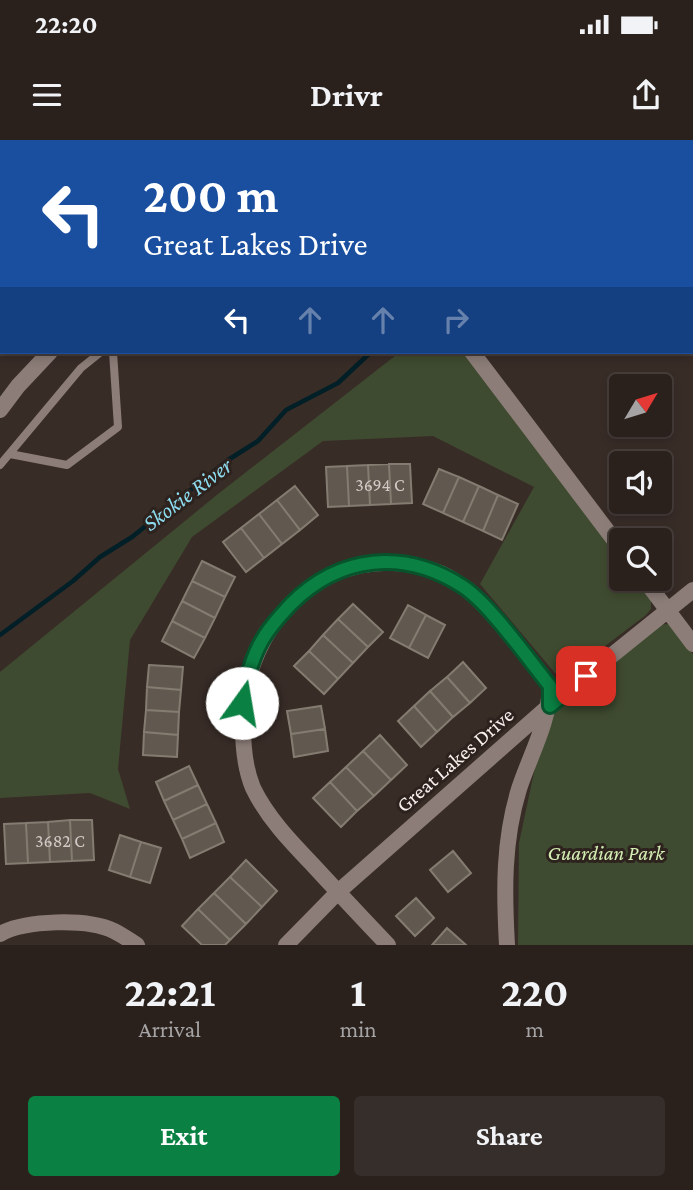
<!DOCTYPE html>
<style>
body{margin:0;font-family:"Crimson Pro",serif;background:#362e2a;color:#f1f3f6;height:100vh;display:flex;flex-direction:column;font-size:26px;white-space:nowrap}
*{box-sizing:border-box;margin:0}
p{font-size:23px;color:#a5a3a4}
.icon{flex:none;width:38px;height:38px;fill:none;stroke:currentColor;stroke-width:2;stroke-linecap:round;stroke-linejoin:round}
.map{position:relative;height:805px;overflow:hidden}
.panel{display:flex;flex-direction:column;background:#2a211d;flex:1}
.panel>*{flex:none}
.banner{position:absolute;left:0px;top:0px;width:693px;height:214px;box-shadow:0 4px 10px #0003,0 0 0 2px #463e3b;background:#1a4fa0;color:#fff;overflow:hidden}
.needle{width:46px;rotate:52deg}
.controls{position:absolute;left:609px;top:234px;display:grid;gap:14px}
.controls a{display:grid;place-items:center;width:63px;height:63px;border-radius:7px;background:#2a211d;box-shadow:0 4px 10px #0003,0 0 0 2px #463e3b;font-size:35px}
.pin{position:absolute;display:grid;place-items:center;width:60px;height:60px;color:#fff;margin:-30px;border-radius:14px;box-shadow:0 4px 10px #0006}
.me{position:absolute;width:77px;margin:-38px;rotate:13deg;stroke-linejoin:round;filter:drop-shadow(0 0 5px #0008)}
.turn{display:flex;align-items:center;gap:24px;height:147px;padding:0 28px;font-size:32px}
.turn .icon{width:91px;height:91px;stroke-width:2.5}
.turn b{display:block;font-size:49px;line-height:60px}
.lanes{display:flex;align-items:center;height:66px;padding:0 28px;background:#0003;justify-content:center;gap:35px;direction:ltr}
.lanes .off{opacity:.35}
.eta{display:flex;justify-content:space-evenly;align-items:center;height:119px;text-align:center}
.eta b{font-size:42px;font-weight:700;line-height:49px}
.button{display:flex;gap:14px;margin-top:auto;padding:14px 28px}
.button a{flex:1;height:80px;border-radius:7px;background:#0b8043;color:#fff;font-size:28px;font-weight:700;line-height:80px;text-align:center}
.button a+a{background:#362e2a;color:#f1f3f6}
.status{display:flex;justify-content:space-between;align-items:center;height:49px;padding:0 35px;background:#2a211d;direction:ltr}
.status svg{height:19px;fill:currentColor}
header{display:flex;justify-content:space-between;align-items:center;height:91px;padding:0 28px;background:#2a211d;font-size:32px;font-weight:700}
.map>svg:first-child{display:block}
.green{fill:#3f4b30}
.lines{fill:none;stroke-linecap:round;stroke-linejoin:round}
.stream{stroke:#001f27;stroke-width:4.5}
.building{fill:#61594f;stroke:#847c71;stroke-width:2}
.service{stroke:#8c7d78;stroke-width:8}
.minor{stroke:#8c7d78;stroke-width:16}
.route-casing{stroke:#07532c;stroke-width:18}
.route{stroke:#0b8043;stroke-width:12}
.labels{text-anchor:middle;stroke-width:6;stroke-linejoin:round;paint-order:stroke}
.number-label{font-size:18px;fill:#d2cac6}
.street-label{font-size:21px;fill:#f8f0ed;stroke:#2d221d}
.park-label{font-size:21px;font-style:italic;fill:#d4eeb3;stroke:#2d221d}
.water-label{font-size:23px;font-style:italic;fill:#8cdbef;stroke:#2d221d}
</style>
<div class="status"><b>22:20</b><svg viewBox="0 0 49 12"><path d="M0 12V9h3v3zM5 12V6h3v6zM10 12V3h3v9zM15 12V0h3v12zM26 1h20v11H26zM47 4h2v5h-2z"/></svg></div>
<header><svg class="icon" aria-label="menu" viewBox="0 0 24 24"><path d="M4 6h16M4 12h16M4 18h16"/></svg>Drivr<svg class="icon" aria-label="share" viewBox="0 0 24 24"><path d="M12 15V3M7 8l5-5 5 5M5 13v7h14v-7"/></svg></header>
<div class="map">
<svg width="693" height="805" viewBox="0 0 693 805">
<rect width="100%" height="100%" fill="#382c27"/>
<!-- green -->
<path class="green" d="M400,212H463L621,419V439H636L651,459V469L646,475L572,531L563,535L555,533L480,444L534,347L433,296L323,301L192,397L130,500L118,629L130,669L90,653L0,658V532L218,354Z
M668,484L693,514V805H518L519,703L546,576L659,485Z"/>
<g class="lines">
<!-- stream -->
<path class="stream" d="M531,2V0
M0,495L73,441L100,417L132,397L228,320L258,301L286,270L338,243L371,212"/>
</g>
<!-- building -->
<path class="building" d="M389,324H410L412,363L391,364Z
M389,324L391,364L370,365L368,325Z
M368,325L370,365L349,366L347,326Z
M347,326L349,366L328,367L326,327Z
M439,329L459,337L443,373L423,364Z
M459,337L479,346L463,382L443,373Z
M295,346L318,375L300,390L277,360Z
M479,346L498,355L483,391L463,382Z
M498,355L518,364L502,400L483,391Z
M277,360L300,390L282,404L259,374Z
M259,374L282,404L264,418L241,388Z
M241,388L264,418L246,432L223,402Z
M202,421L235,437L225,457L192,441Z
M192,441L225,457L215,478L182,461Z
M182,461L215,478L205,498L172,481Z
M353,464L383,492L368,507L338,479Z
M408,465L426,475L409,508L390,498Z
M426,475L445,485L428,518L409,508Z
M338,479L368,507L353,523L323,495Z
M172,481L205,498L194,518L162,501Z
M323,495L353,523L338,539L309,511Z
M309,511L338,539L324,554L294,526Z
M463,522L486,548L470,563L447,537Z
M149,525L183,527L181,550L147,547Z
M447,537L470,563L453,577L430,551Z
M147,547L181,550L179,572L146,570Z
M430,551L453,577L437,592L414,566Z
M321,566L325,589L291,594L287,571Z
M414,566L437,592L421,607L398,581Z
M146,570L179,572L178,595L144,592Z
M325,589L328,611L294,617L291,594Z
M144,592L178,595L177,617L143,615Z
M380,595L407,625L391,640L363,611Z
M363,611L391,640L374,656L346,627Z
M189,626L198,645L164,661L156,642Z
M346,627L374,656L357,671L330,642Z
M330,642L357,671L341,687L313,658Z
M198,645L207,664L173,680L164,661Z
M207,664L216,683L182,699L173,680Z
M70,680H92L94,720L72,721Z
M70,680L72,721L50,722L48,682Z
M48,682L50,722L28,723L26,683Z
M26,683L28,723L6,724L4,684Z
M216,683L224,702L190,718L182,699Z
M120,695L141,702L130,737L109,730Z
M141,702L161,708L150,743L130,737Z
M453,711L471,733L448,752L430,730Z
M246,720L277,751L262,767L230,737Z
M230,737L262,767L246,784L214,753Z
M214,753L246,784L230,800L198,769Z
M416,758L434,778L415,796L396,776Z
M198,769L230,800L225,805H202L182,786Z
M447,788L466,805H432Z"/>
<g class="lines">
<!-- service -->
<path class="service" d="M187,0L189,2
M426,2V0
M10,314L67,325L118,287L113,212
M0,325L81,228L101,212"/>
<!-- minor -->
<path class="minor" d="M313,0L314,2
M279,2L280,0
M472,212L621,409
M0,270L18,246L50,212
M644,439L693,504
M0,794C25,780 87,778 114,791C122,795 129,800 137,805
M286,805L338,752L549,566L693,450
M388,805C362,778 337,751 312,724C290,701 267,677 253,648C245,629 243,606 243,586C241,482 331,395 435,431C478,445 522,512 550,546C549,583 530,615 519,649C503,701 504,752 507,805"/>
</g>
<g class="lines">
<!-- route casing -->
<g class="route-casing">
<path id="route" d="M242,563C246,543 250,524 259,506C267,490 279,477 291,464C340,415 404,409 462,446C489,463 528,519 550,546V566L586,536"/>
</g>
<!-- route -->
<use href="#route" class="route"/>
</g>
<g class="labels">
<!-- number labels -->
<g class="number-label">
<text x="380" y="351">3694 C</text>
<text x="60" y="707">3682 C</text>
</g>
<!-- street labels -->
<g class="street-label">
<text transform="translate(455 620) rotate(-41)" y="7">Great Lakes Drive</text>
</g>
<!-- park labels -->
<g class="park-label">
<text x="606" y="720">Guardian Park</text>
</g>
<!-- water labels -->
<g class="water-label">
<text transform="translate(187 354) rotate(-37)" y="8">Skokie River</text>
</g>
</g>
</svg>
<div class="controls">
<a><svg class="needle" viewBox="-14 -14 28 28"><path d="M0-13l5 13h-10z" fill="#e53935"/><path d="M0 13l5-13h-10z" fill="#a5a3a4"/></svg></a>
<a><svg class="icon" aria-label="sound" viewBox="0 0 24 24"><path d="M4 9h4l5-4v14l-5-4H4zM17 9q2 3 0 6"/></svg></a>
<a><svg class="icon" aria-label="search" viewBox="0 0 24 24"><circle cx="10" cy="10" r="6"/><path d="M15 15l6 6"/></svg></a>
</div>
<div class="pin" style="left:586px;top:536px;background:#d93025"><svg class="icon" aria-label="arrive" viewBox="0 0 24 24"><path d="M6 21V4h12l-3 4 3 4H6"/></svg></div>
<svg class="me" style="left:242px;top:563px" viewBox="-20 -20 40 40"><circle r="19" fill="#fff"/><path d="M0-13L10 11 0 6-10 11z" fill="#0b8043"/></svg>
<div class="banner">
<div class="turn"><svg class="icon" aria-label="left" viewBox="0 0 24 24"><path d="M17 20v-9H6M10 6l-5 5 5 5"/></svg><div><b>200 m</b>Great Lakes Drive</div></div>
<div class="lanes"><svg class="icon" aria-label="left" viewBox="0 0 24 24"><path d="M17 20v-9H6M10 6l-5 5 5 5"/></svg><svg class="icon off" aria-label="ahead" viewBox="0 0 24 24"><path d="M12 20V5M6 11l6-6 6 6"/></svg><svg class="icon off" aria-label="ahead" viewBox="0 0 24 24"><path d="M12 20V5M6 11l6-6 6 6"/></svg><svg class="icon off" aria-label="right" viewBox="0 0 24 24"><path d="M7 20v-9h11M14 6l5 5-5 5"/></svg></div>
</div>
</div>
<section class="panel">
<div class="eta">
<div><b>22:21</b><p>Arrival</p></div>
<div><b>1</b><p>min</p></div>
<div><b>220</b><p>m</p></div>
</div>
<div class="button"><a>Exit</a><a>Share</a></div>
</section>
